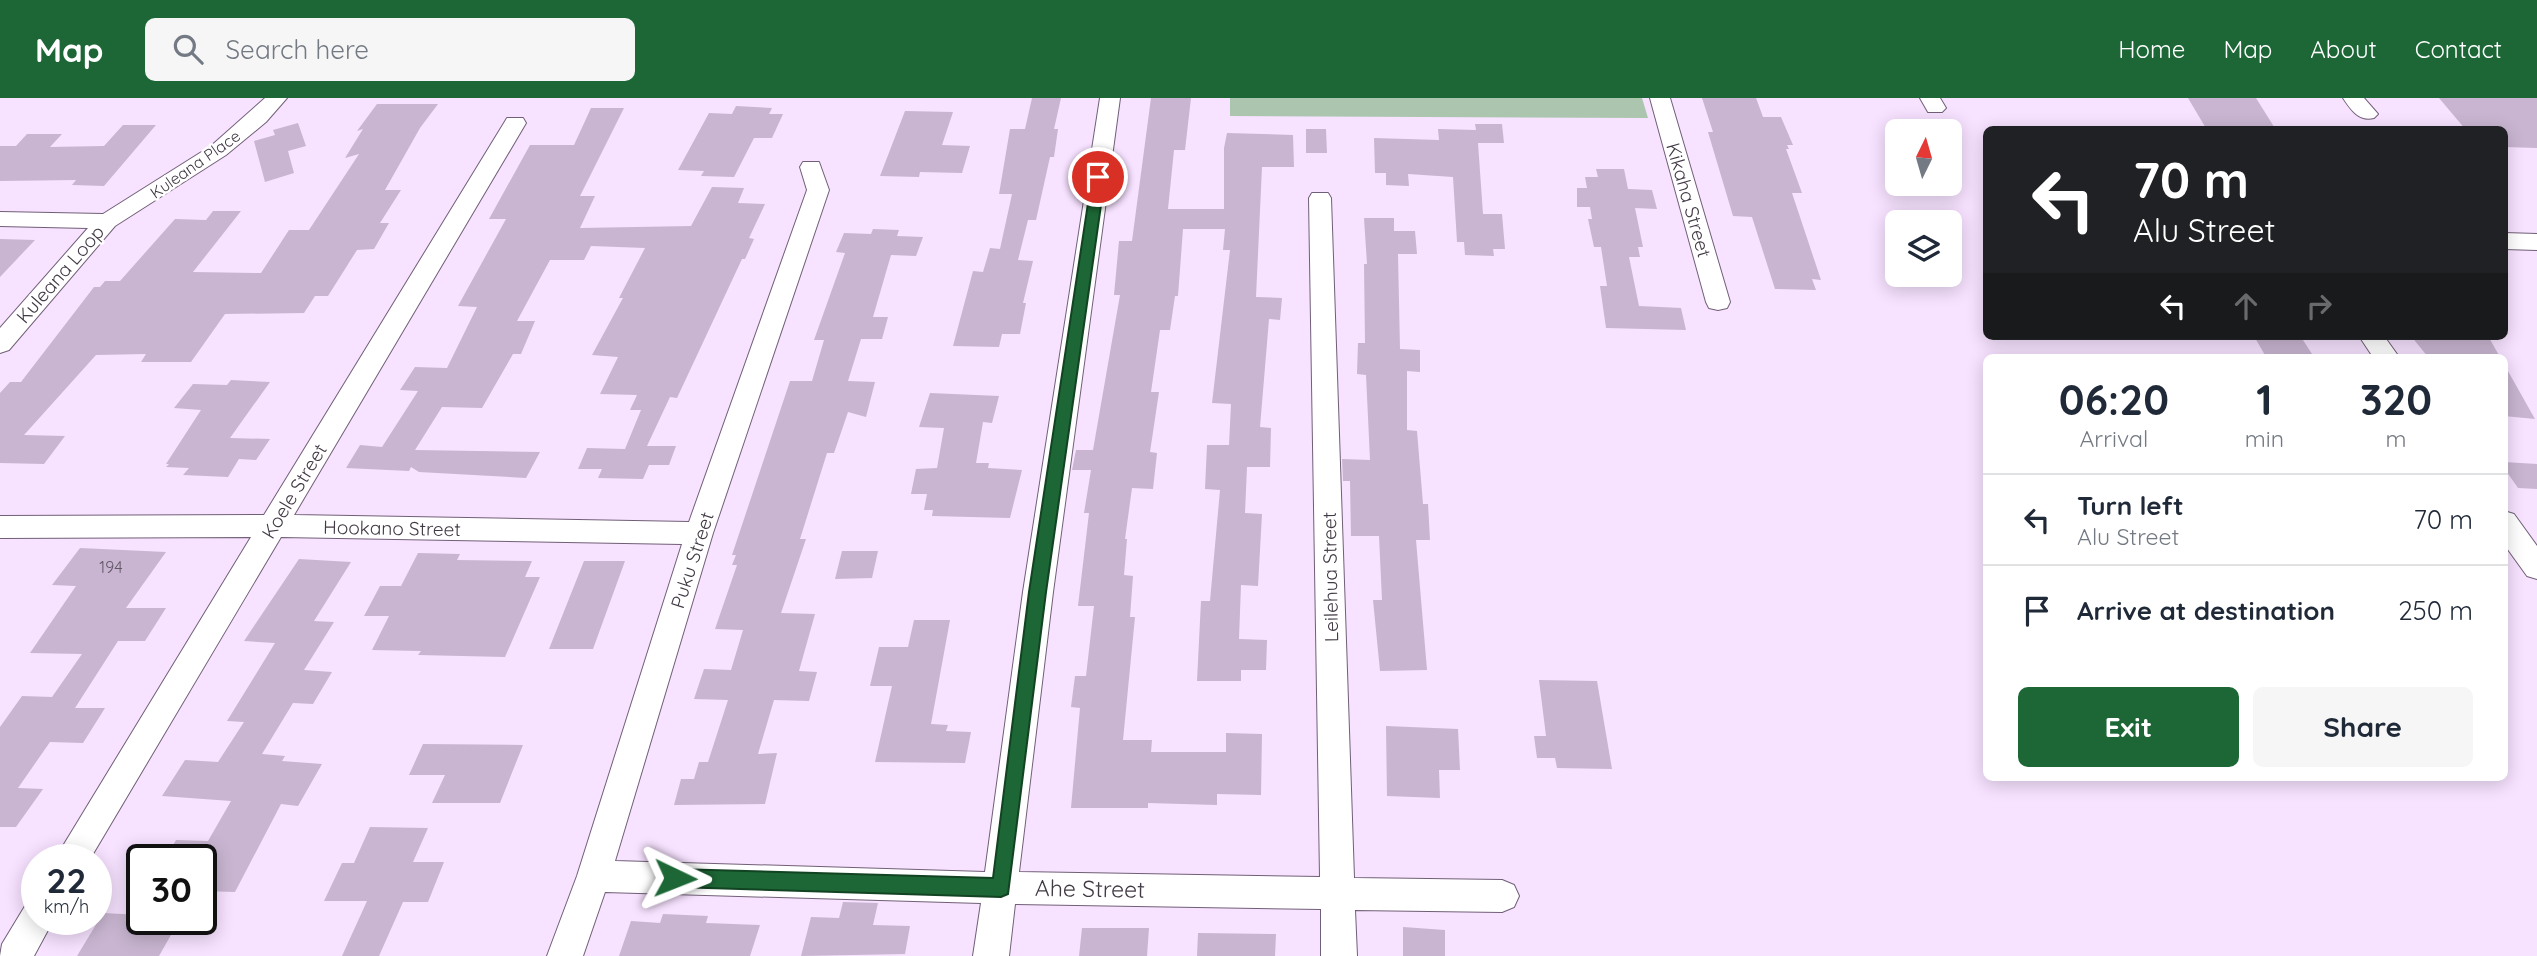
<!DOCTYPE html>
<style>
body{margin:0;font-family:Quicksand,sans-serif;background:#f6f6f7;color:#1f2937;height:100vh;display:flex;flex-direction:column;font-size:26px;white-space:nowrap}
*{box-sizing:border-box;margin:0}
p{font-size:23px;color:#747a83}
.icon{flex:none;width:38px;height:38px;fill:none;stroke:currentColor;stroke-width:2;stroke-linecap:round;stroke-linejoin:round}
.map{position:relative;flex:1;overflow:hidden}
.drawer{position:absolute;left:1983px;top:256px;width:525px;height:427px;display:flex;flex-direction:column;background:#fff;border-radius:10px;box-shadow:0 4px 18px #0003}
.drawer>*{flex:none}
.guide{position:absolute;left:1983px;top:28px;width:525px;height:214px;border-radius:10px;box-shadow:0 4px 18px #0003;background:#202124;color:#fff;overflow:hidden}
.needle{width:46px;rotate:5deg}
.buttons{position:absolute;left:1885px;top:21px;display:grid;gap:14px}
.buttons a{display:grid;place-items:center;width:77px;height:77px;border-radius:10px;background:#fff;box-shadow:0 4px 18px #0003;font-size:35px}
.speed{position:absolute;left:21px;top:746px;display:flex;gap:14px;font-size:35px;font-weight:700;text-align:center}
.speed>*{display:grid;place-content:center;width:91px;height:91px;border-radius:50%;background:#fff;box-shadow:0 4px 18px #0003;line-height:1}
.speed small{font-size:18px;font-weight:400}
.speed .limit{border:4px solid #111;border-radius:10px;background:#fff;color:#111}
.pin{position:absolute;display:grid;place-items:center;width:60px;height:60px;color:#fff;margin:-30px;border:4px solid #fff;border-radius:50%;box-shadow:0 2px 7px #0007}
.me{position:absolute;width:77px;margin:-38px;rotate:92deg;stroke-linejoin:round;filter:drop-shadow(0 0 5px #0008)}
.turn{display:flex;align-items:center;gap:24px;height:147px;padding:0 35px;font-size:32px}
.turn .icon{width:91px;height:91px;stroke-width:2.5}
.turn b{display:block;font-size:49px;line-height:60px}
.lanes{display:flex;align-items:center;height:66px;padding:0 35px;background:#0003;justify-content:center;gap:35px;direction:ltr}
.lanes .off{opacity:.35}
.eta{display:flex;justify-content:space-evenly;align-items:center;height:119px;text-align:center}
.eta b{font-size:42px;font-weight:700;line-height:49px}
.button{display:flex;gap:14px;margin-top:auto;padding:14px 35px}
.button a{flex:1;height:80px;border-radius:10px;background:#1c6735;color:#fff;font-size:28px;font-weight:700;line-height:80px;text-align:center}
.button a+a{background:#f6f6f7;color:#1f2937}
ul{padding:0;list-style:none}
li{display:flex;align-items:center;gap:21px;height:91px;padding:0 35px;border-top:2px solid #e0e1e3}
li div{flex:1}
li b{display:block;font-size:26px}
li em{font-style:normal}
header{display:flex;align-items:center;gap:42px;box-sizing:border-box;height:98px;padding:0 35px;background:#1c6735;color:#fff}
header strong{font-size:33px}
nav{display:flex;gap:38px;margin-inline-start:auto;font-size:24px}
.search{width:490px;height:63px;background:#f6f6f7;display:flex;align-items:center;gap:18px;box-sizing:border-box;padding:0 24px;border-radius:10px;color:#747a83;font-size:26px}
.map>svg:first-child{display:block}
.green{fill:#abc5af}
.building{fill:#c9b5d1}
.lines{fill:none;stroke-linecap:round;stroke-linejoin:round}
.street-casing{stroke:#715f77;stroke-width:2}
.street{fill:#fff;fill-rule:evenodd}
.route{fill:#1c6735;stroke:#124322;stroke-width:2}
.labels{text-anchor:middle;stroke-width:5;stroke-linejoin:round;paint-order:stroke}
.far-street-label{font-size:16px;fill:#413944;stroke:#fff}
.number-label{font-size:16px;fill:#635867}
.street-label{font-size:19px;fill:#413944;stroke:#fff}
.near-street-label{font-size:23px;fill:#413944;stroke:#fff}
</style>
<header>
<strong>Map</strong>
<div class="search"><svg class="icon" aria-label="search" viewBox="0 0 24 24"><circle cx="10" cy="10" r="6"/><path d="M15 15l6 6"/></svg>Search here</div>
<nav><a>Home</a><a>Map</a><a>About</a><a>Contact</a></nav>
</header>
<div class="map">
<svg width="2537" height="858" viewBox="0 0 2537 858">
<rect width="100%" height="100%" fill="#f7e2ff"/>
<!-- green -->
<path class="green" d="M1230,0H1642L1648,20L1230,18Z"/>
<!-- building -->
<path class="building" d="M1032,0H1061L1054,31H1058L1054,59H1050L1036,122H1028L1018,162L1033,163L1023,205H1026L1020,236H1002L999,249L953,248L973,173L983,174L990,150L1000,151L1012,96H999L1010,31H1025Z
M1151,0H1191L1185,52H1174L1168,111H1224V50L1227,35L1293,37L1294,69H1262L1256,199L1282,200L1280,222L1269,221L1260,329L1271,330L1270,369H1247L1245,415L1262,416L1258,488L1241,487L1239,541L1267,542L1266,572H1241V583H1197L1201,503H1210L1220,392L1205,391L1207,347H1229L1231,306L1212,305L1230,152H1223L1225,131H1183L1178,198H1175L1170,232H1160L1151,294H1159L1150,354L1157,355L1153,391L1132,390L1125,441H1127L1124,477L1133,478L1130,519H1135L1123,642H1152L1151,654H1226V635L1262,636L1261,697L1217,696V707L1148,705V710H1071L1080,610L1071,609L1075,578H1086L1094,508H1078L1089,415H1084L1091,372H1072L1076,352H1093L1120,197H1114L1119,143H1132Z
M1702,0H1756L1763,19H1781L1793,47H1787L1789,51H1786L1802,95H1792L1821,182L1812,181L1816,192L1775,191L1752,119L1733,118L1708,34H1713Z
M2188,0H2256L2276,32H2207Z
M2439,0H2537V50L2504,49V32H2466Z
M377,6H438L420,30L385,92H401L380,125H389L374,151L357,152L328,198H315L304,215L225,216L191,264H141L146,256L96,257L24,337L65,338L44,366L0,365V295L10,284H21L94,189H100L105,183H120L175,121L206,122L213,113H241L193,174L261,175L289,132H309L359,56L345,60L363,31L357,33Z
M736,8L772,10L769,16H783L772,40H754L734,79L701,78L704,73L678,72L709,15L732,16Z
M591,10H624L580,98H595L580,130L691,128L712,89L744,90L738,105L765,106L749,140L754,141L745,161H742L677,300L670,299L647,348H676L669,367H649L643,381L598,380L602,371H578L587,350L625,351L641,312H630L637,297L600,296L618,259L592,257L623,200H619L645,150L591,148L584,162H550L517,223H535L521,256H513L482,310L442,309L415,352L540,354L526,380L419,374L411,369L409,373L346,370L360,347L382,349L418,293L400,292L415,269L447,270L477,209L458,208L506,121H489L530,47H574Z
M905,13L953,14L942,47L970,48L962,75L920,74L919,79L880,78Z
M298,25L306,48L288,53L294,75L265,84L254,43L275,37L273,32Z
M1475,26H1502L1504,45H1478L1483,116H1502L1505,151H1493L1494,158L1465,157L1464,144H1457L1453,79L1408,76L1409,88L1386,87V75H1375L1374,40L1439,42L1438,31L1476,32Z
M123,27H156L104,88L72,87L76,82L0,83V48H16L27,36H62L50,49L104,48Z
M1306,31H1326L1327,55H1306Z
M1596,71H1624L1628,91L1652,92L1657,111L1635,110L1643,149H1638L1640,159H1629L1639,208L1681,210L1686,232L1606,230L1600,188H1607L1601,149H1594L1588,121H1592L1590,109H1577V90H1587L1585,79H1598Z
M1364,120H1394V133H1415L1417,156H1398L1400,251L1420,252V274L1407,273V332L1417,333L1423,406H1428L1430,442H1416L1427,572L1380,573L1373,502H1382L1379,438H1351L1350,383H1343L1342,361L1370,362L1366,277L1357,276L1358,245H1365L1364,166H1367Z
M873,131L899,132L897,138L923,139L916,158L891,157L873,219H888L882,241H861L848,283L875,284L866,319L848,314L834,355H827L800,441H806L781,515L815,516L799,573L817,574L809,603L774,602L758,656L777,655L765,706L674,707L681,681H694L699,664H708L728,602L694,601L704,571L731,572L743,532L715,531L737,467H732L736,457H732L790,283H812L824,242H814L845,155L836,154L844,135L871,136Z
M0,141L35,142L0,179Z
M2254,238L2301,239L2314,259H2266Z
M2411,238H2488L2500,259H2428Z
M2504,266L2535,321L2504,318Z
M231,282L270,284L230,340L270,341L256,362L239,361L228,379L183,377L189,370L166,369L169,366H166L201,312L174,310L193,286L227,287Z
M930,295L999,298L992,325L983,324L976,365H989L988,370L1022,372L1010,420L932,418L933,412H924L927,396H911L916,371L937,370L944,330L919,329Z
M2504,364L2537,366V391L2518,390L2504,370Z
M80,450L166,454L126,510H166L145,543H118L75,610H105L83,645L50,644L18,690L43,691L16,729H0V629L22,598L52,599L82,556L30,555L76,488L52,487Z
M842,453H878L872,480L835,481Z
M418,455L460,456L457,462L532,463L525,479H540L505,559L418,557L421,553L372,552L389,518H364L380,488H401Z
M299,461L351,464L314,523L334,524L304,572L332,574L313,606L293,605L262,656L285,658L282,663L322,666L298,708L281,706L235,794L201,793V761H165L176,742L208,743L231,703L162,698L185,662L218,664L244,624L227,623L275,545L244,543Z
M584,463H625L593,551H549Z
M914,522H950L931,626L948,627L946,633L971,634L965,665L875,664L892,588H870L879,549H908Z
M1539,582L1597,583L1612,671L1557,670L1555,660H1537L1534,638H1546Z
M1386,628L1458,631L1460,672H1439L1440,700L1387,698Z
M423,646L523,647L500,705H432L445,677H409Z
M370,729L428,730L413,764H444L428,804H403L379,858H342L367,803H324L342,765H354Z
M843,804L878,805L873,827L910,828L905,856L801,858L811,819L839,820Z
M103,815L142,817V821H180L159,858H77Z
M663,816L708,818L706,825L760,827L750,858H619L631,823L660,825Z
M1403,829L1445,832V858H1403Z
M1082,830H1149L1147,858H1079Z
M1198,835L1276,836L1275,858H1197Z"/>
<g class="lines">
<!-- street casing -->
<g class="street-casing">
<path id="street" d="M265,0H287L266,24L226,57L115,128L9,252L0,255V230L88,130L0,128V114L103,116L211,48Z
M1100,0H1120L1053,494L1019,774L1320,779L1309,100L1312,95H1328L1331,100L1354,780L1502,782L1514,787L1519,798L1514,809L1502,814L1355,812L1357,858H1321V811L1015,806L1009,858H973L981,805L605,794L583,858H547L577,778L682,446L281,439L90,761H55L251,439L0,440V418L264,417L504,25L507,20H523L526,25L294,417L689,424L807,92L800,69L803,64H819L829,92L713,435L615,763L985,774L1023,494Z
M1650,0H1670L1730,204L1727,210L1718,212L1709,210L1706,204Z
M1920,0H1940L1946,10L1942,14H1928Z
M2343,0H2364L2378,16L2374,20C2359,24 2351,12 2343,0Z
M2504,135L2537,136V152L2504,151Z
M2359,238H2384L2399,259H2373Z
M2504,413L2514,416L2537,448V481L2527,478L2504,446Z
M37,804V821H54L34,858H0L2,846L25,808Z"/>
</g>
<!-- street -->
<use href="#street" class="street"/>
</g>
<!-- route -->
<path class="route" d="M1098,75L1105,79L1046,494L1008,796L1001,799L675,789L668,787L666,780L668,774L675,771L993,780L1029,494L1092,79Z"/>
<g class="labels">
<!-- far-street labels -->
<g class="far-street-label">
<text transform="translate(195 66) rotate(-35)" y="6">Kuleana Place</text>
</g>
<!-- number labels -->
<g class="number-label">
<text x="111" y="475">194</text>
</g>
<!-- street labels -->
<g class="street-label">
<text transform="translate(1689 102) rotate(74)" y="7">Kikaha Street</text>
<text transform="translate(60 176) rotate(-49)" y="7">Kuleana Loop</text>
<text transform="translate(294 393) rotate(-59)" y="7">Koele Street</text>
<text transform="translate(392 430) rotate(1)" y="7">Hookano Street</text>
<text transform="translate(692 462) rotate(-72)" y="7">Puku Street</text>
<text transform="translate(1330 479) rotate(-91)" y="7">Leilehua Street</text>
</g>
<!-- near-street labels -->
<g class="near-street-label">
<text transform="translate(1090 791) rotate(1)" y="8">Ahe Street</text>
</g>
</g>
</svg>
<div class="buttons">
<a><svg class="needle" viewBox="-14 -14 28 28"><path d="M0-13l5 13h-10z" fill="#e53935"/><path d="M0 13l5-13h-10z" fill="#747a83"/></svg></a>
<a><svg class="icon" aria-label="layers" viewBox="0 0 24 24"><path d="M12 4l9 5-9 5-9-5zM3 14l9 5 9-5"/></svg></a>
</div>
<div class="speed"><div>22<small>km/h</small></div><div class="limit">30</div></div>
<div class="pin" style="left:1098px;top:79px;background:#d93025"><svg class="icon" aria-label="arrive" viewBox="0 0 24 24"><path d="M6 21V4h12l-3 4 3 4H6"/></svg></div>
<svg class="me" style="left:675px;top:780px" viewBox="-20 -20 40 40"><path d="M0-17L14 15 0 8-14 15z" fill="#1c6735" stroke="#fff" stroke-width="4"/></svg>
<div class="guide">
<div class="turn"><svg class="icon" aria-label="left" viewBox="0 0 24 24"><path d="M17 20v-9H6M10 6l-5 5 5 5"/></svg><div><b>70 m</b>Alu Street</div></div>
<div class="lanes"><svg class="icon" aria-label="left" viewBox="0 0 24 24"><path d="M17 20v-9H6M10 6l-5 5 5 5"/></svg><svg class="icon off" aria-label="ahead" viewBox="0 0 24 24"><path d="M12 20V5M6 11l6-6 6 6"/></svg><svg class="icon off" aria-label="right" viewBox="0 0 24 24"><path d="M7 20v-9h11M14 6l5 5-5 5"/></svg></div>
</div>
<section class="drawer">
<div class="eta">
<div><b>06:20</b><p>Arrival</p></div>
<div><b>1</b><p>min</p></div>
<div><b>320</b><p>m</p></div>
</div>
<ul>
<li><svg class="icon" aria-label="left" viewBox="0 0 24 24"><path d="M17 20v-9H6M10 6l-5 5 5 5"/></svg><div><b>Turn left</b><p>Alu Street</p></div><em>70 m</em></li>
<li><svg class="icon" aria-label="arrive" viewBox="0 0 24 24"><path d="M6 21V4h12l-3 4 3 4H6"/></svg><div><b>Arrive at destination</b></div><em>250 m</em></li>
</ul>
<div class="button"><a>Exit</a><a>Share</a></div>
</section>
</div>
